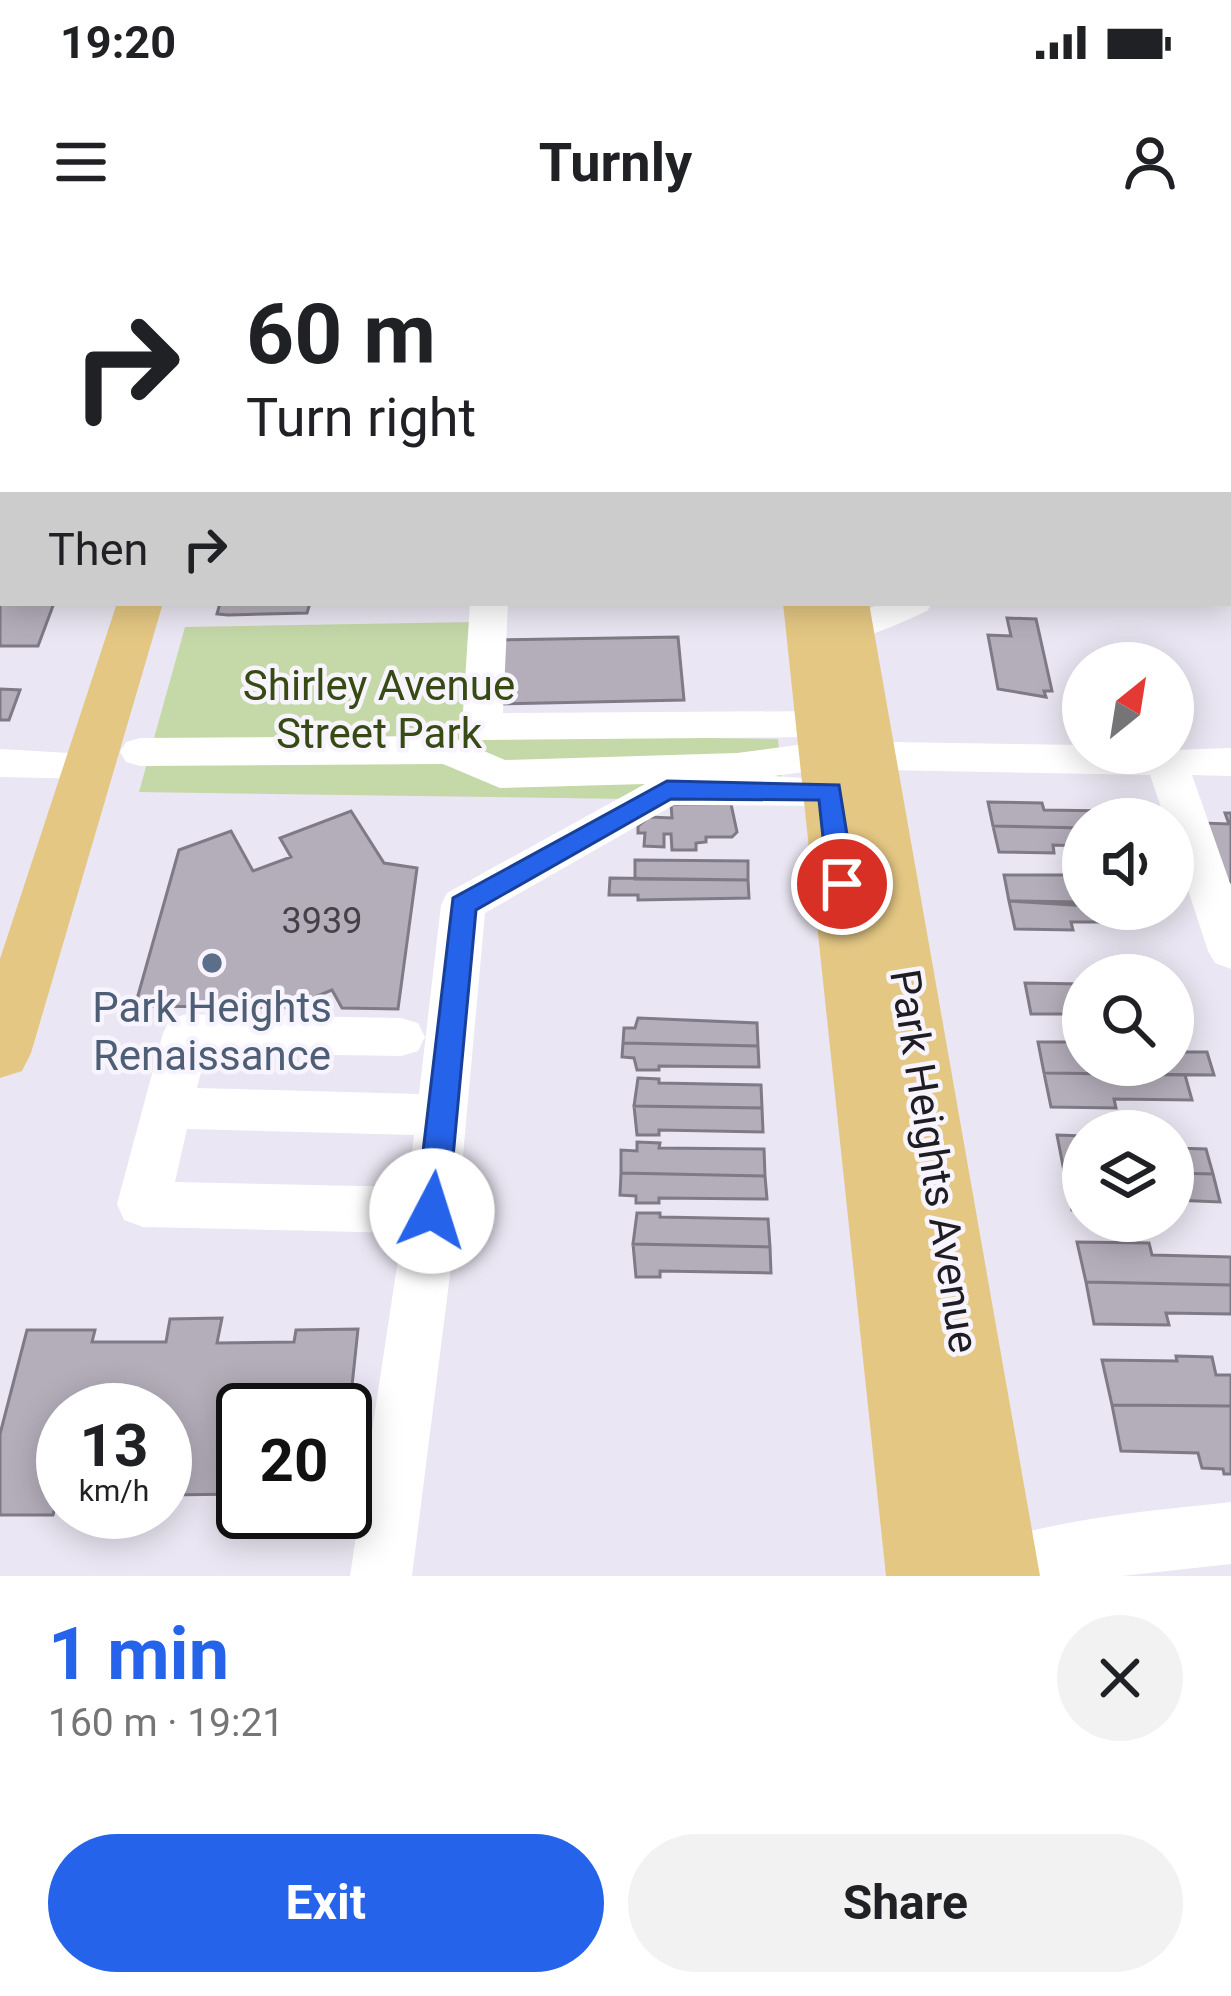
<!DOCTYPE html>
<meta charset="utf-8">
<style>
body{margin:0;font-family:Roboto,sans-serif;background:#f2f2f2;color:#202124;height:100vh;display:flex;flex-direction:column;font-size:45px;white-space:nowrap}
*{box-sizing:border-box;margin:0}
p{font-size:39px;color:#757577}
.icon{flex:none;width:66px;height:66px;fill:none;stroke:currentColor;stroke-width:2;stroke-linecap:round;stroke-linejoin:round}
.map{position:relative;height:1336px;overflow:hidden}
.drawer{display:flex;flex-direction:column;background:#fff;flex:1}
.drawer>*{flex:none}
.banner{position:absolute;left:0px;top:0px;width:1233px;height:366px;box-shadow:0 6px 30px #0003;background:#fff;color:#202124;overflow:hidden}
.needle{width:78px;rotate:30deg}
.tools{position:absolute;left:1062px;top:402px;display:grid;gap:24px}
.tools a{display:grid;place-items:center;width:132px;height:132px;border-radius:50%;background:#fff;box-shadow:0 6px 30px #0003;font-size:60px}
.speed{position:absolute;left:36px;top:1143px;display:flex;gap:24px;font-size:60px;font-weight:700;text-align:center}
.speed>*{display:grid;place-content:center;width:156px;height:156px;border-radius:50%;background:#fff;box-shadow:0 6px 30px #0003;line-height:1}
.speed small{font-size:30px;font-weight:400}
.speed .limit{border:6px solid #111;border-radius:18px;background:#fff;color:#111}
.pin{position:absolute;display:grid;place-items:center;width:102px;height:102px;color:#fff;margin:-51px;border:6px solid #fff;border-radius:50%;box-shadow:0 3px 12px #0007}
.me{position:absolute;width:132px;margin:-66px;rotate:5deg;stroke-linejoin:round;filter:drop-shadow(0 0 9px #0008)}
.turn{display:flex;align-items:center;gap:42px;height:252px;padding:0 48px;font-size:54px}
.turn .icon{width:156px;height:156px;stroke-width:2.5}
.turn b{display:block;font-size:84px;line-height:102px}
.then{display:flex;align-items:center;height:114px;padding:0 48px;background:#0003;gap:24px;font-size:45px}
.round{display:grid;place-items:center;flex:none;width:126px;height:126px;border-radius:63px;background:#f2f2f2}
.headline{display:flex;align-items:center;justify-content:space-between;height:204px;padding:0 48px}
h1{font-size:72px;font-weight:700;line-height:90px;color:#2563eb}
.primary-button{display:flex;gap:24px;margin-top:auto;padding:24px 48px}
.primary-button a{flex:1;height:138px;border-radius:72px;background:#2563eb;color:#fff;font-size:48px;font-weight:700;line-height:138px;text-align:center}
.primary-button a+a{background:#f2f2f2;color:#202124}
.status{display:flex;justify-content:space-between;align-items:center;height:84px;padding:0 60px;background:#fff;direction:ltr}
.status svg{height:33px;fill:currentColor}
header{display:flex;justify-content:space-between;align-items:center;height:156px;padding:0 48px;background:#fff;font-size:54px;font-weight:700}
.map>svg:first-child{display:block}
.green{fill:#c4d8a8}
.building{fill:#b3aeba;stroke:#7f7a85;stroke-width:3}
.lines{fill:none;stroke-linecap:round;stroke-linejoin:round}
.minor{fill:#fff;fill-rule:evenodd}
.major{fill:#e4c783;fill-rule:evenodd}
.route{fill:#2563eb;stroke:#184099;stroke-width:3}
.service-dot{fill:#5c6f8a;stroke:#f7f4fe;stroke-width:4.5}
.labels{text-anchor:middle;stroke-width:9;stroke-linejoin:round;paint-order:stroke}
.number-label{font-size:36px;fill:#444148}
.park-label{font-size:42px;fill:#374a13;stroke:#f7f4fe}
.service-label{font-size:42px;fill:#4e5e75;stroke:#f7f4fe}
.street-label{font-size:42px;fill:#1f1d22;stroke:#f7f4fe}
</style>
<div class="status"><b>19:20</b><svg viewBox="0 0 49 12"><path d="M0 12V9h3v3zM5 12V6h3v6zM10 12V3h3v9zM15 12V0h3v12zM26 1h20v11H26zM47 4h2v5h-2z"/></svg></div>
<header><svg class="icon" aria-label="menu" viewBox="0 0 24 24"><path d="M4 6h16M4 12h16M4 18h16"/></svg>Turnly<svg class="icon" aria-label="person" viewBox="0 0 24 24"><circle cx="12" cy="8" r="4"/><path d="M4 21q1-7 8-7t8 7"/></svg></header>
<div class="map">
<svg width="1231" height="1336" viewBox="0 0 1231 1336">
<rect width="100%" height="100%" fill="#eae6f3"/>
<!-- green -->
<path class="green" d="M476,382L465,495L778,499L782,542L630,559L139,552L185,387Z"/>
<!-- building -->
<path class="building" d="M293,0H404L292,3Z
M0,363H54L38,406H0Z
M220,363H310L307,373L228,375L217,374Z
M1007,378L1036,379L1052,451H1044L1046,457L998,449L988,395L1011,396Z
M678,397L684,460L494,464L496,400Z
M0,449L20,450L9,480H0Z
M988,562L1042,563L1044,570L1111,571L1113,579H1083V588L993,586Z
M671,564H731L737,592L732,597H706V602L696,603V610H672L671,594H664V607L644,606L645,593H638V586L649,577L672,578Z
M351,571L384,623L417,628L398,769L342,768L332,750L317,756L315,768L135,766L179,610L231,591L253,631L291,617L280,598Z
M1225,573H1231V642H1222L1203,583L1229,584Z
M993,586L1083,588V606L1053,605L1054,613L999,612Z
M635,620L748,621V640L635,639Z
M1004,635H1076L1078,643H1083V662L1009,661Z
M610,638L748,640L749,658L638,660V655H609Z
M1009,661L1138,669L1142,682H1071L1073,690L1015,689Z
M1025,743L1083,744V774H1031Z
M638,778L757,783L758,806L623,803L624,788H635Z
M1038,802H1083V825H1173V812H1207L1214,835L1044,833Z
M623,803L758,806L759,827L659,826V830H637L634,818L622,817Z
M1044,833L1185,835L1192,860L1114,859L1116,868L1051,867Z
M638,838L659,839V843L761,845L762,868L634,866Z
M634,866L762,868L763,892L659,890V895H637Z
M1057,895L1083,896V932L1064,931Z
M637,902L660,903L659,908L764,909L765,936L621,933V910L637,911Z
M1173,908L1206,909L1213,934L1173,933Z
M1064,931L1083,932V970H1072Z
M621,933L765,936L767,959L659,958V963H636V956L620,955Z
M1173,933L1213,934L1220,962L1173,960Z
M637,973H660V977L768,979L770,1007L633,1004Z
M1077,1002L1149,1003L1152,1015L1231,1017V1045L1086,1042Z
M633,1004L770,1007L771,1033L660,1031V1037H636Z
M1086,1042L1231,1045V1074L1166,1073L1169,1085L1094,1084Z
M222,1078L217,1103L294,1102L296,1090L358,1089L345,1212V1170H243V1254L165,1255V1170H63V1256H58L53,1275H0V1194L27,1090H95L92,1102H166L170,1079Z
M1176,1116L1212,1117L1216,1135H1231V1166L1112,1165L1102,1120L1177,1121Z
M1112,1165L1231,1166V1234H1224L1223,1229L1202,1228L1198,1213L1121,1211Z"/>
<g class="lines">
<!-- minor -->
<path class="minor" d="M92,0H120L90,3Z
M609,0H637L608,3Z
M1133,0H1161L1132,3Z
M0,43H3V61H0Z
M1230,44H1231V62H1230Z
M0,110H3V128H0Z
M1230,120H1231V138H1230Z
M3,186V206L0,207V187Z
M1230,203H1231V223H1230Z
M1230,319H1231V341H1230Z
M470,363H508L503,473L823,471L837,475L843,484L837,493L823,497L482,500L468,496L462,487Z
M882,363H933L927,371C886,389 848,410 802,398L796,390L802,382L845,378Z
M449,496L505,520L737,513L827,501L1083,505V513L1231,508V536L1192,535L1231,646V729L1215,723L1208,711L1173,604V579H1165L1150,535L827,529L774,536L845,541L851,551L845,561L830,566L674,565L485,673L458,971L412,1336H350L402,993L143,987L124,980L117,964L163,793L170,779L187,774L401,778L418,783L425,797L418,811L401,816L206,813L197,848L419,854L441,665L447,653L645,544L500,548L443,524L140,526L126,522L120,512L126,502L140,498ZM187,889L414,895L408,947L175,942Z
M0,509L105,515L111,525L105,535L90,539L0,537Z
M1231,1262V1324L1122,1336H950L959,1314C1044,1279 1140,1272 1231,1262Z"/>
<!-- major -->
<path class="major" d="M233,0H269L232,3Z
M772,0H808L809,3H773Z
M117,363H163L31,813L22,831L0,838V719Z
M783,363H869L1040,1336H886Z"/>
</g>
<!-- route -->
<path class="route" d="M667,541L839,545L855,644L842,653L828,644L819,560L671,559L476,670L448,971L443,981L432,985L421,981L416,971L453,658Z"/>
<!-- markers -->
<circle class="service-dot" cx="212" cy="723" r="12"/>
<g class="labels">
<!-- number labels -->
<g class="number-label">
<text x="322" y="693">3939</text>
</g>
<!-- park labels -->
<g class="park-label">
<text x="379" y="460">Shirley Avenue<tspan x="379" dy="48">Street Park</tspan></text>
</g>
<!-- service labels -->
<g class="service-label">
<text x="212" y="782">Park Heights<tspan x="212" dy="48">Renaissance</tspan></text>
</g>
<!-- street labels -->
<g class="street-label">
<text transform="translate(935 921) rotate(81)" y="15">Park Heights Avenue</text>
</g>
</g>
</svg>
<div class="tools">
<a><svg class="needle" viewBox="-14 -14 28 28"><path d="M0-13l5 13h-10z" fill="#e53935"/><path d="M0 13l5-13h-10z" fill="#757577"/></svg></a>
<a><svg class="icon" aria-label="sound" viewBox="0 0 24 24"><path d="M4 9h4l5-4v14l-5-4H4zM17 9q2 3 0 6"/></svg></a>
<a><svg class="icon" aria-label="search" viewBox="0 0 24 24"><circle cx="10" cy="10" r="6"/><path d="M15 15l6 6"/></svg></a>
<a><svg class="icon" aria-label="layers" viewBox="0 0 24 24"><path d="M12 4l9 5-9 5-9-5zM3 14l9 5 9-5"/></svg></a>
</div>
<div class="speed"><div>13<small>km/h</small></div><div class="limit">20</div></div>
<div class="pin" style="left:842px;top:644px;background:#d93025"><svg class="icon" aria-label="arrive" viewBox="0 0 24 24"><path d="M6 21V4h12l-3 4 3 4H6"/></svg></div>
<svg class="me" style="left:432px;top:971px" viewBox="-20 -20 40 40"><circle r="19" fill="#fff"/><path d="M0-13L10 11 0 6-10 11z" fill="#2563eb"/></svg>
<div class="banner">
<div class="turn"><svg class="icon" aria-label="right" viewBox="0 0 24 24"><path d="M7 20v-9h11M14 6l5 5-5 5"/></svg><div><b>60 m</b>Turn right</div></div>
<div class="then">Then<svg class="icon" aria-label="right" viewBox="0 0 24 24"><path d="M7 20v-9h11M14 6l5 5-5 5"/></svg></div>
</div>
</div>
<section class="drawer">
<div class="headline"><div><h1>1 min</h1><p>160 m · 19:21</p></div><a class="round"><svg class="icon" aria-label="close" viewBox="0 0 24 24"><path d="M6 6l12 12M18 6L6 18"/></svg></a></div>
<div class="primary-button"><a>Exit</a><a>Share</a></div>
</section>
